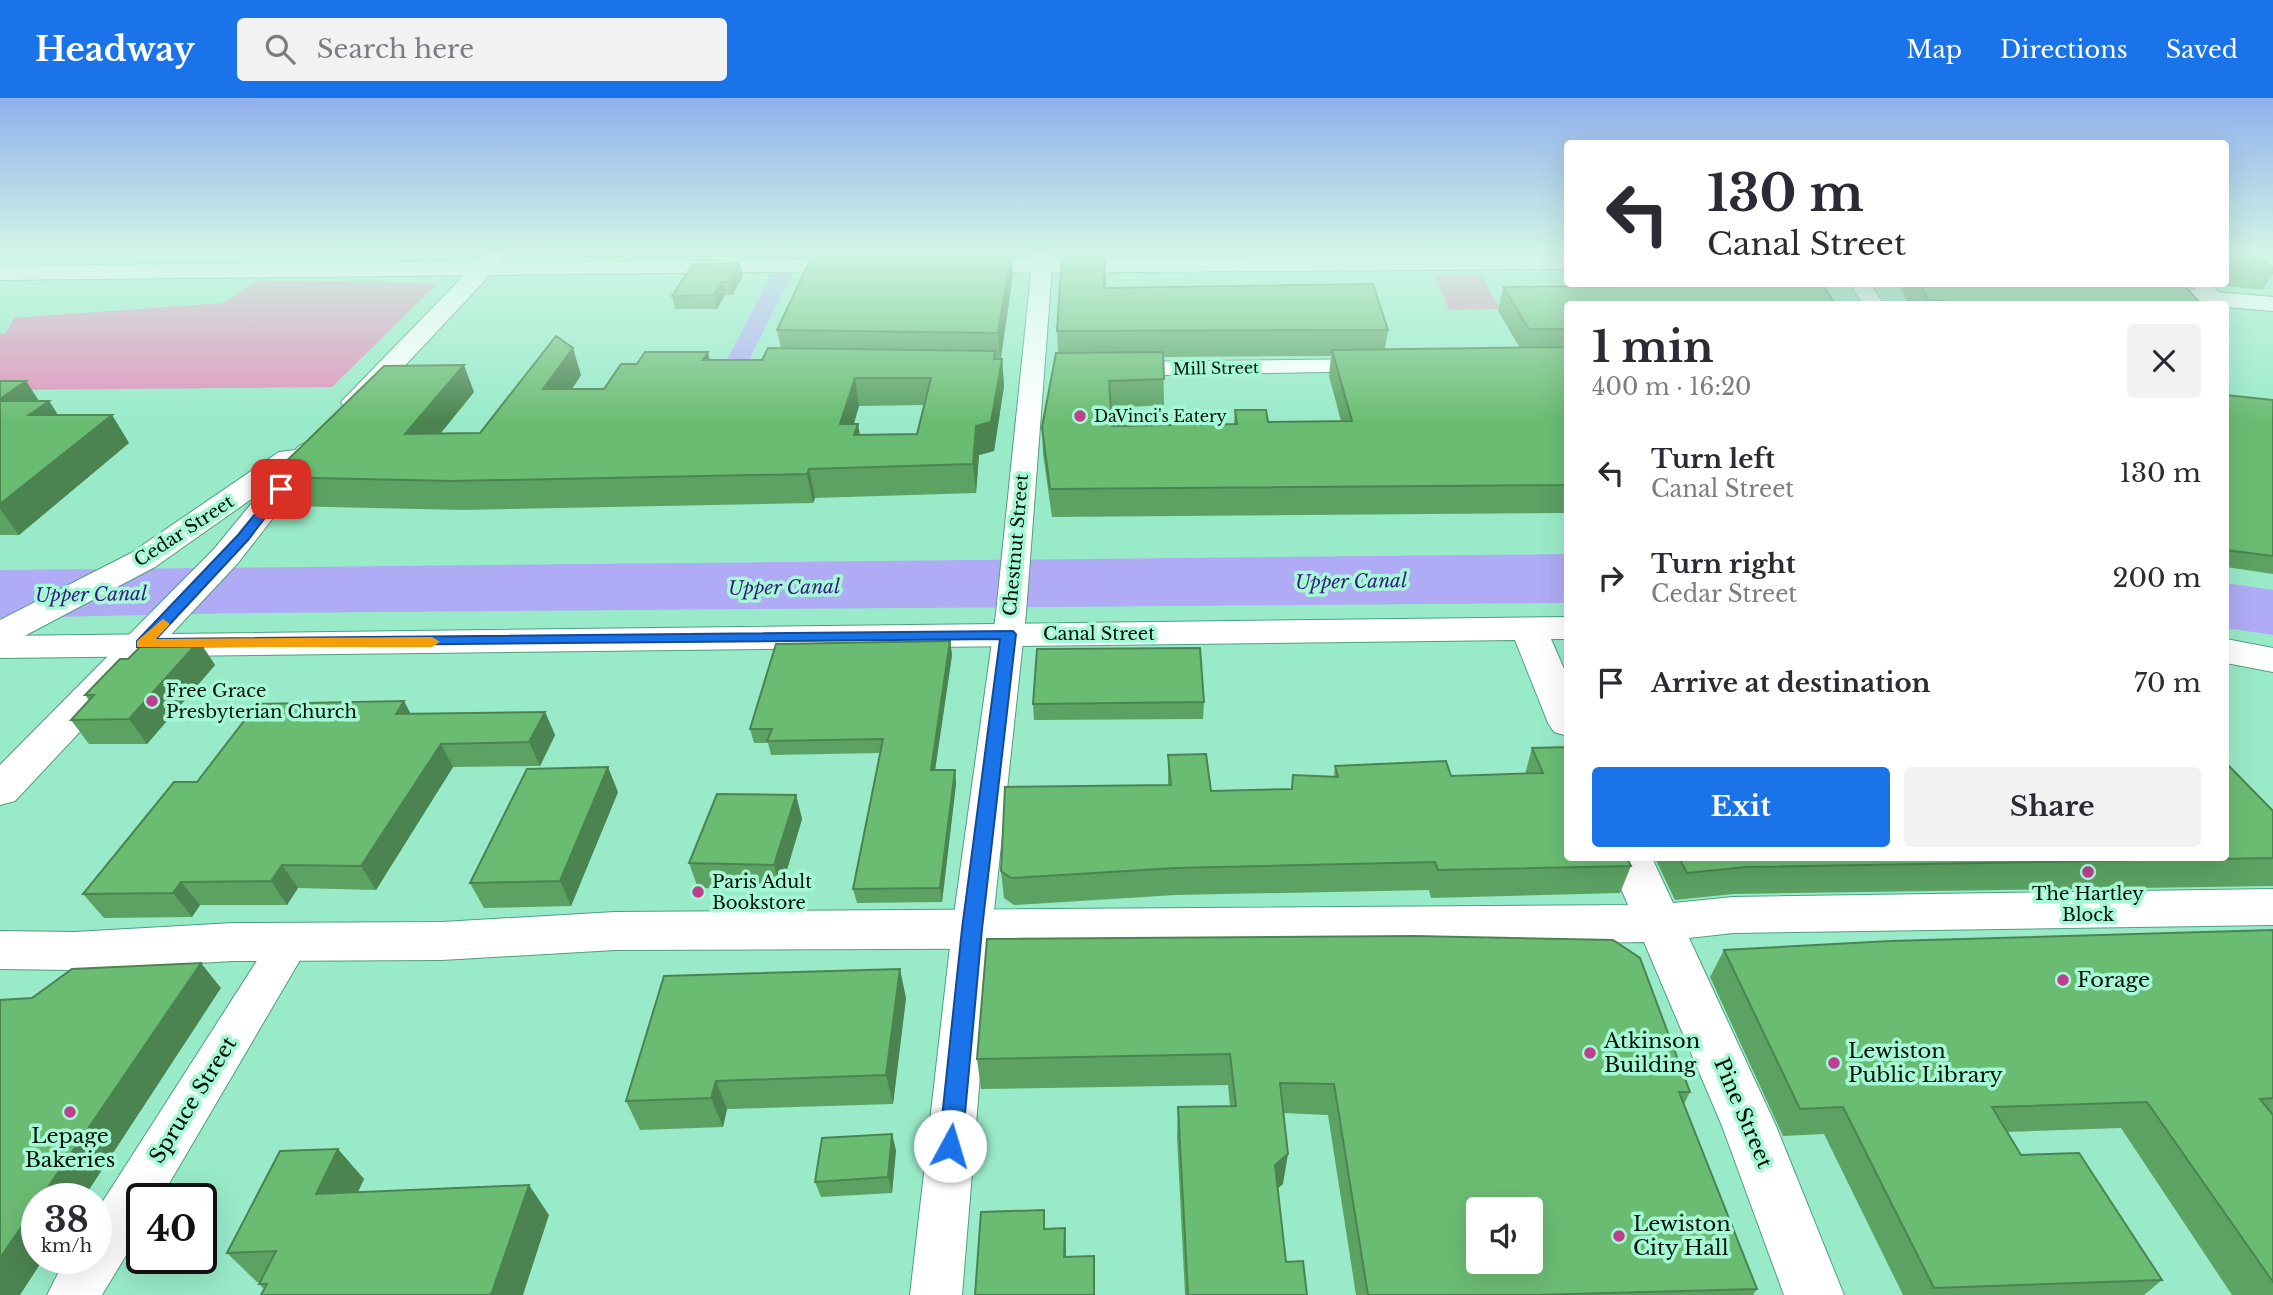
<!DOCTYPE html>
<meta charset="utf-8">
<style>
body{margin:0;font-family:"Libre Baskerville",serif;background:#f2f2f3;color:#2b2b33;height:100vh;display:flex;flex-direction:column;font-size:26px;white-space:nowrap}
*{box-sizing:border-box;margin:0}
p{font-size:23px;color:#7c7c81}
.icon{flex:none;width:38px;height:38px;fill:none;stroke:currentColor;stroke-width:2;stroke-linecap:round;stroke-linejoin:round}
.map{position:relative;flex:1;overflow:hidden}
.sheet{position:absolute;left:1564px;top:203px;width:665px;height:560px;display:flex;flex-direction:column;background:#fff;border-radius:7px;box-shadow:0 7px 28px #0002}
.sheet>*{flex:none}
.hud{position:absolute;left:1564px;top:42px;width:665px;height:147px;border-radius:7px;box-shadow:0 7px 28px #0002;background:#fff;color:#2b2b33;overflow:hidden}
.controls{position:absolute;left:1466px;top:1099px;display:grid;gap:14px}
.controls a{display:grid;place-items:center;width:77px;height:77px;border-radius:7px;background:#fff;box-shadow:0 7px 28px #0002;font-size:35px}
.speed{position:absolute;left:21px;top:1085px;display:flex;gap:14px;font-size:35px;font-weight:700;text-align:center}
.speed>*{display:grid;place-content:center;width:91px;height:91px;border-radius:50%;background:#fff;box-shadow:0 7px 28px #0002;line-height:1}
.speed small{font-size:18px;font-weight:400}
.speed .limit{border:4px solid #111;border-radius:10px;background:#fff;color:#111}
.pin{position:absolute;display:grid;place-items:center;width:60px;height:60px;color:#fff;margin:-30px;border-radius:14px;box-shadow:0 4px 10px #0006}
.me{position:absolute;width:77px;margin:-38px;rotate:6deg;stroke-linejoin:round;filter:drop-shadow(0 0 5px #0008)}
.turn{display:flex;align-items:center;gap:24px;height:147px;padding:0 28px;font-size:32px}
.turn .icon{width:91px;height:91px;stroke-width:2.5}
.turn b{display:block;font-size:49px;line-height:60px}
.round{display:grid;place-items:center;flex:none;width:74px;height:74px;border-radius:7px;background:#f2f2f3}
.head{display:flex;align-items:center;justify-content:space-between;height:119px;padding:0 28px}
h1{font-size:42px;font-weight:700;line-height:52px}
.action{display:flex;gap:14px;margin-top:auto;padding:14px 28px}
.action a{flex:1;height:80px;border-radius:7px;background:#1a73e8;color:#fff;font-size:28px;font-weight:700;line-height:80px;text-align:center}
.action a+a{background:#f2f2f3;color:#2b2b33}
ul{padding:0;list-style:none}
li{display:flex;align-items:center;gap:21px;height:105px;padding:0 28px}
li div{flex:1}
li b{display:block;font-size:26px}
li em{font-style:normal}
header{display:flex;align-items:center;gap:42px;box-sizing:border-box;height:98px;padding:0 35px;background:#1a73e8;color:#fff}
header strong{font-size:33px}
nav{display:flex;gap:38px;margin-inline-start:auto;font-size:24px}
.search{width:490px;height:63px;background:#f2f2f3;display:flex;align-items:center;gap:18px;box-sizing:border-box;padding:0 24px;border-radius:7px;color:#7c7c81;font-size:26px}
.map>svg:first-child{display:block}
.green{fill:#e092bc}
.water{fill:#afabf4}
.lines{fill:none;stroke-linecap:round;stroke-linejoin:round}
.minor-casing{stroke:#4e9f80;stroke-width:2}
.major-casing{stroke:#4e9f80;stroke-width:2}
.highway-casing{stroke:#4e9f80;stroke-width:2}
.minor{fill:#fff;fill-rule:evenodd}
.major{fill:#fff;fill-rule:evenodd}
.highway{fill:#fff;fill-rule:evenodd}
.wall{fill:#5ca263;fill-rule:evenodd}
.shaded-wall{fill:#4b8450}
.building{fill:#6bbc73;stroke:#4b8450;stroke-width:2;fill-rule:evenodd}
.route{fill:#1a73e8;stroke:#114b97;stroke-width:2}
.slow{fill:#f59e0b}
.poi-dot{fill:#bd3f8d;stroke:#a6f8d6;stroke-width:2.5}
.labels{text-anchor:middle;stroke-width:7;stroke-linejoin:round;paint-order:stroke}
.far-street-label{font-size:16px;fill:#00130a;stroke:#a6f8d6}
.far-poi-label{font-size:16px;fill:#00130a;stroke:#a6f8d6;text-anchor:start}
.street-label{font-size:18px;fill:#00130a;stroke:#a6f8d6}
.poi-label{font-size:18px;fill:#00130a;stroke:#a6f8d6;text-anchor:start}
.water-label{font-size:19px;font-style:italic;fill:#361a83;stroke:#a6f8d6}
.near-poi-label{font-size:21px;fill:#00130a;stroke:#a6f8d6;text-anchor:start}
.near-street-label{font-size:21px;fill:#00130a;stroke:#a6f8d6}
</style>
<header>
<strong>Headway</strong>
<div class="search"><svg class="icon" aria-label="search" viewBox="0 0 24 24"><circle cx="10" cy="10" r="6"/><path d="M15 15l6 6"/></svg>Search here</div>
<nav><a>Map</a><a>Directions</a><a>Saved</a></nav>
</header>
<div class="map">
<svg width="2273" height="1197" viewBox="0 0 2273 1197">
<rect width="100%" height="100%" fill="#99eac9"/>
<!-- green -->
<path class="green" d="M1434,177H1481L1500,211L1449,212Z
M256,183L438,185L332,289L0,292V236L6,235L14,220L223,205Z"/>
<!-- water -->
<path class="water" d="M782,156H802L748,264L725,265Z
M1568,456V505L247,515L0,520V472Z
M2226,485L2273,492V537L2226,530Z"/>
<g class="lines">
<!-- minor casing -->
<g class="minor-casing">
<path id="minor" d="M1033,156H1053L1026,515L992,831L962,1197H910L952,831L996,515Z
M1850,186H1870L1884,206H1863Z
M2190,186H2211L2226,202L2223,206H2209Z
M1373,261L1384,268L1381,273L1119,278L1111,276L1107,271L1111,266L1119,264Z
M290,828L304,833L310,845L160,1101H142V1131L102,1197H47L66,1160H96V1114L276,833Z"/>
</g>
<!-- major casing -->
<g class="major-casing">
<path id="major" d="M486,156H509L492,175L484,177L0,182V168L478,163Z
M1568,519V541H1551L1568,580V638L1554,634L1548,625L1515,542L0,560V538Z
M2226,541L2273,550V574L2226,565Z
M1608,760H1652L1673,805L1733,799L2273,791V827L1733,835L1689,840L1776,1028L1844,1197H1784L1722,1028L1644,844L1361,849L615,852L442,862L234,863L74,872L0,871V833L74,834L234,825L442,824L615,814L1628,807Z"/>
</g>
<!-- highway casing -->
<g class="highway-casing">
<path id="highway" d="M1568,157V171L960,175L952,173L949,168L952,163L960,161Z
M858,161L866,163L869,168L866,173L490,177L365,310L355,312L345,310L341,304L476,165Z
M2037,186H2123L2273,199V213L2226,209V206L2048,193L2040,191Z
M310,344L320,347L325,353L238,465L15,703L0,707V667L214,451L260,395L155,469L13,544L0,547V522L131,455L279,354L295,352L300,347Z"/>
</g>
<!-- minor -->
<use href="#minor" class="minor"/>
<!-- major -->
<use href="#major" class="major"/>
<!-- highway -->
<use href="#highway" class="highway"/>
</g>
<!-- wall -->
<path class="wall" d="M332,156H399L394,160H334Z
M543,156H770L768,159L600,161L543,158Z
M813,156H1021L1012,157L1013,177L1001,261H1002L1004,288L994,353L979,357L976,395L815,400L813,405L464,412L285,408L270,379L474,294L441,335H480L581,277L572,291H604L637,266L709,262H762L781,251L777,232ZM924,307L917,336L860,337L854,326L859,308Z
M1106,156V190L1388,232L1385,251L1520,250L1498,213L1503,189L1568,206V415L1052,419L1043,356L1042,329L1058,255L1057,233ZM1331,258L1329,278L1341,323L1268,324L1235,312L1234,326L1112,328L1111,310L1164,307L1163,259Z
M2226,156L2273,171V176L2263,192L2216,187L2214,186H2226Z
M743,178L732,197H725L717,211H675L672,198Z
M1899,186H2186L2185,187L2201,206H1908Z
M0,283H26L39,303H49L58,317H112L129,345L19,437H0Z
M2226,297L2273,302V476L2226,469Z
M199,543L215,567L147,646H89L71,622L89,602L85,597L128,561Z
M950,543L952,557L935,672H955L956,686L942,804L857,805L853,791L880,655L771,657L768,645H754L750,631Z
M1204,604L1203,621L1034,622L1033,606Z
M545,614L555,637L540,668L453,669L376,792L298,790L287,807H200L192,819L104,820L83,796L197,684L411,616Z
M1532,650L1631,768L1620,795L1431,800L1429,792L1175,797L1014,807L1004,800L1001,773L1168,687V657L1211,693L1291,691L1293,677L1334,679L1335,668L1451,678L1525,676Z
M618,694L571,808L484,810L470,785Z
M796,697L802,721L781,792L698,790L689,765Z
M2273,713V788L1733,796L1675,802L1655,760H2226Z
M2273,832V1197H2232L2121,1030L2007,1034L2021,1057L2162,1182L2144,1197H1903L1824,1036L1783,1038L1710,879L1724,852Z
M987,841L1690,994L1684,1006L1757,1191L1753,1197H1356L1328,1017L1283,1015V1086L1278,1090L1286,1164L1307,1197H1185L1177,1039L1178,1009L1230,1008L1228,987L981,991L977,961Z
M906,900L893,1006L727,1011L723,1029L640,1032L626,1003Z
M896,1052L892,1095L821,1099L815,1084Z
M364,1081L358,1094L549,1117L264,1191L259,1186L261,1184H257L227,1155Z"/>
<!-- shaded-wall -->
<path class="shaded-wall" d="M1011,156L1013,177L1000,261L998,235Z
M1106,156V178L1104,216L1103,190Z
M740,165L743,178L732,197L729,184Z
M722,184L725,197L717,211L714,197Z
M573,250L581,277L553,319L543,291Z
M708,254L714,281L703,262Z
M1002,261L1004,288L994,353L979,357L976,395L973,366L976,328Z
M464,267L474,294L417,364L405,336Z
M855,280L859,308L845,354L840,326Z
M26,283L42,308L49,303L67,331L0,309V301Z
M112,317L129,345L19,437L0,411V406Z
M858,326L863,354L854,337Z
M809,371L815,400L813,405L807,376Z
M199,543L215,567L147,646L129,621Z
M950,543L952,557L933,686L931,672Z
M404,603L416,626L396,616Z
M545,614L555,637L540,668L529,644Z
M441,646L453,669L376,792L361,768Z
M608,669L618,694L571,808L560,783Z
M955,672L956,686L942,804L940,790Z
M796,697L802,721L781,792L774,767Z
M282,767L298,790L287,807L271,783Z
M181,784L200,807L192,819L173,795Z
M201,865L221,890L83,1101H40Z
M900,871L906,900L893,1006L886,977Z
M716,983L727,1011L723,1029L711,1000Z
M892,1036L896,1052L892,1095L888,1079Z
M338,1051L364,1081L343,1125L316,1096Z
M1288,1056L1283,1086L1271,1096L1275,1067Z
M529,1087L549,1117L523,1197H490Z
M37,1106V1160H44L20,1197H0V1160Z
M1065,1130L1066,1152V1181L1064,1159Z"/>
<!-- building -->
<path class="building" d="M813,156H1011L998,235L777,232Z
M1062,156H1106L1103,190L1373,186L1388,232L1057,233Z
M2226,156H2257L2273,171V173L2227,168Z
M740,165L729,184H722L714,197L672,198L693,166Z
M1920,186H2183L2201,206H1971L1928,202Z
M1823,187L1835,206H1568V231H1529L1503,189Z
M556,238L573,250L543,291H604L621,266H637L645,254H708L703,262H762L768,250L995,253L994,261H1002L991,324L976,328L973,366L809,371L807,376L452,383L270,379L384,268L464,267L405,336L480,335ZM855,280H931L917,336L854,337L858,326H840Z
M1568,249V387L1050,391L1042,329L1056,255L1163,254L1164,281L1109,283L1112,328L1237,326L1235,312H1266L1268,324L1352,323L1332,252Z
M0,283H26L0,301Z
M2226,297L2273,302V458L2226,452Z
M0,303H49L29,317H112L0,406Z
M199,543L129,621L71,622L94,597H85L120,561H128L145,544Z
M950,543L931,672H955L940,790L853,791L883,641L767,643L772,631H750L776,546Z
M1200,550L1204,604L1033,606L1037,551Z
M404,603L396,616L545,614L529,644L441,646L361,768L282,767L271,783L181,784L173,795L83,796L174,684H197L257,606Z
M1568,649V760H1627L1631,768L1438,772L1435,764L1176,770L1011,780L1001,773L1005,689L1171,687L1168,657L1206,656L1211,693L1292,691L1293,677L1338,679L1335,668L1446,663L1451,678L1543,675L1532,650Z
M2226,665L2273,713V760L1746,769L1687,775L1679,760H2226Z
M608,669L560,783L470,785L527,671Z
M717,696L796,697L774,767L689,765Z
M2273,832V1000L2260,1001L2273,1017V1184L2147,1004L1992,1009L2021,1057L2079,1055L2162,1182L1934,1190L1843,1009L1800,1011L1724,852L1891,843Z
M1414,838L1613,842L1640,860L1690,994H1679L1757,1191L1534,1197H1368L1334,986L1280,985L1288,1056L1275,1067L1286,1164L1303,1163L1307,1197H1188L1178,1009L1236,1008L1230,956L977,961L987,841ZM1479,1111H1531V1164H1479Z
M201,865L40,1101H37V1106L0,1160V902L32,900L72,871Z
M900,871L886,977L716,983L711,1000L626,1003L664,878Z
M892,1036L888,1079L815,1084L822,1040Z
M338,1051L316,1096L529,1087L492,1194L490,1197H261L267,1186H259L276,1153L227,1155L280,1053Z
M1044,1112V1131L1065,1130L1064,1159L1094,1158V1197H975L981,1114Z"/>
<!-- sky -->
<linearGradient id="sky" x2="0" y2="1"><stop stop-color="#91b0ed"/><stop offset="0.48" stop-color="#d1f6e7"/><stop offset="1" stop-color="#d1f6e7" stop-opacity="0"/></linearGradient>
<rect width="2273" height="323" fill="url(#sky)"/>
<!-- route -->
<path class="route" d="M277,389L287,391L248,442L156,541L1013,533L1016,536L982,831L962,1048L958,1056L950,1059L942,1056L939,1048L962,831L1000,541L137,549V543L238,437Z"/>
<!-- slow -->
<path class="slow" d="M163,521L170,526L156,541L432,539L440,544L432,549H137V543Z"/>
<!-- markers -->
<g class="poi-dot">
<circle cx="1080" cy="318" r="7"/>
<circle cx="152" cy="603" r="7"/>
<circle cx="2088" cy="774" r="7"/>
<circle cx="698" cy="794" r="7"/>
<circle cx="2063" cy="882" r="7"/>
<circle cx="1590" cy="955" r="7"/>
<circle cx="1834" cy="965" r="7"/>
<circle cx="70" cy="1014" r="7"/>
<circle cx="1619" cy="1138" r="7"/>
</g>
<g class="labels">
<!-- far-street labels -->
<g class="far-street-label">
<text transform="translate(1216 270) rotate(-1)" y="6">Mill Street</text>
</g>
<!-- far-poi labels -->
<g class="far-poi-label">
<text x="1094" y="324">DaVinci's Eatery</text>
</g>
<!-- street labels -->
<g class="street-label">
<text transform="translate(184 433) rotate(-33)" y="6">Cedar Street</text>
<text transform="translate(1016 447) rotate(-85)" y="6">Chestnut Street</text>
<text x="1099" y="542">Canal Street</text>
</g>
<!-- poi labels -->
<g class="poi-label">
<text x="166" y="599">Free Grace<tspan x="166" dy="21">Presbyterian Church</tspan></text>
<text x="712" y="790">Paris Adult<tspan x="712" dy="21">Bookstore</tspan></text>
<text x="2088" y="802" text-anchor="middle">The Hartley<tspan x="2088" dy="21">Block</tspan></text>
</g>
<!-- water labels -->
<g class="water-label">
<text transform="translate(1351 483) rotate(-1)" y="7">Upper Canal</text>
<text transform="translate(784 489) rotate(-1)" y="7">Upper Canal</text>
<text transform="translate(91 496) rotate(-1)" y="7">Upper Canal</text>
</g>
<!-- near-poi labels -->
<g class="near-poi-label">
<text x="2077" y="889">Forage</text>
<text x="1604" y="950">Atkinson<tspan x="1604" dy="24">Building</tspan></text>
<text x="1848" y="960">Lewiston<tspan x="1848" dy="24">Public Library</tspan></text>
<text x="70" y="1045" text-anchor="middle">Lepage<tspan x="70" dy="24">Bakeries</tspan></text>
<text x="1633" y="1133">Lewiston<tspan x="1633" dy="24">City Hall</tspan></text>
</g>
<!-- near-street labels -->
<g class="near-street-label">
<text transform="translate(193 1002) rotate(-58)" y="7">Spruce Street</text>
<text transform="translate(1743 1015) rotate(67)" y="7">Pine Street</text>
</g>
</g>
</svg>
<div class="controls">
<a><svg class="icon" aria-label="sound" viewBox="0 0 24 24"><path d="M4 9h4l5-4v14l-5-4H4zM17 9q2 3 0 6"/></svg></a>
</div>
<div class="speed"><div>38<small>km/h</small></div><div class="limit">40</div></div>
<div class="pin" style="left:281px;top:391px;background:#d93025"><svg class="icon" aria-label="arrive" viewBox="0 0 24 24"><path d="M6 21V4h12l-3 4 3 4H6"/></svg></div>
<svg class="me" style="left:950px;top:1048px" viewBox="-20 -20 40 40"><circle r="19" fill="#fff"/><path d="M0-13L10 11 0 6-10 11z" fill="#1a73e8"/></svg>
<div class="hud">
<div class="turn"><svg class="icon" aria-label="left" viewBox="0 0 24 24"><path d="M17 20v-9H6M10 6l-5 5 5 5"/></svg><div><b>130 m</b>Canal Street</div></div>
</div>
<section class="sheet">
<div class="head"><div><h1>1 min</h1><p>400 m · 16:20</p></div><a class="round"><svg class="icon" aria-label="close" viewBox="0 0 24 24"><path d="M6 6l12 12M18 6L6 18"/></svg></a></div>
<ul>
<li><svg class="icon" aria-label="left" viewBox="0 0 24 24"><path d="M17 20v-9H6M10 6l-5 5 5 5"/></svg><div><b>Turn left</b><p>Canal Street</p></div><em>130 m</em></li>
<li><svg class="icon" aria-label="right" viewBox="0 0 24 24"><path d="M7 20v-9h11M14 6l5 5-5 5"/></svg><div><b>Turn right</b><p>Cedar Street</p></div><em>200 m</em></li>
<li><svg class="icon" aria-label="arrive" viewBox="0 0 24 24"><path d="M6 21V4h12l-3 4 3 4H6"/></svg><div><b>Arrive at destination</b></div><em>70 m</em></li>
</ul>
<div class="action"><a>Exit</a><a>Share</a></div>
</section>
</div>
